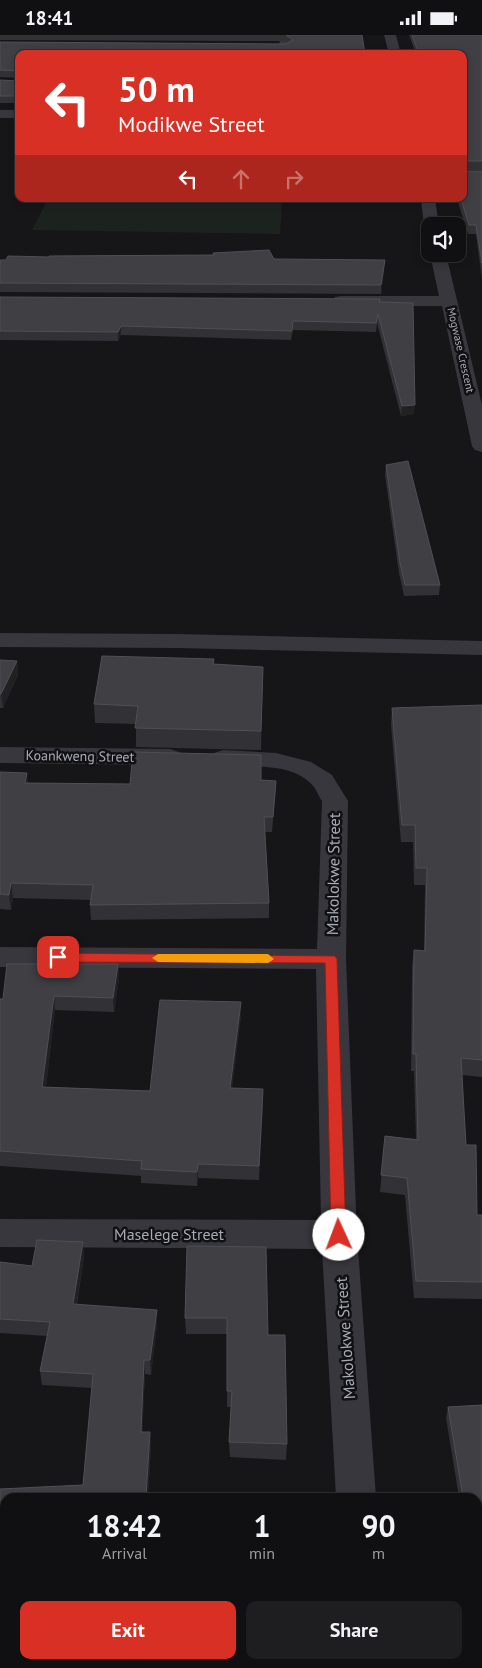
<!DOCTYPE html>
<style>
body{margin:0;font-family:"PT Sans",sans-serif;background:#1e1e20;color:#f1f3f6;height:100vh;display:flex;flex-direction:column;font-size:19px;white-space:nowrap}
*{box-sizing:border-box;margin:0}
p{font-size:16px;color:#9c9d9f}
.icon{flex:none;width:28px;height:28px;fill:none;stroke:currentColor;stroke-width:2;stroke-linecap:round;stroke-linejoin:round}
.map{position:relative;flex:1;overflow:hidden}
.sheet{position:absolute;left:0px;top:1458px;width:482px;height:176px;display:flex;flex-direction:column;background:#101012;border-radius:15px 15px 0 0;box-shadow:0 2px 8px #0003,0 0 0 1px #303032}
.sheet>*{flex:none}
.hud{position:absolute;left:15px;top:15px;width:452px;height:152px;border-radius:10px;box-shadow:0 2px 8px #0003,0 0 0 1px #303032;background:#d93025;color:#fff;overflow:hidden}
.controls{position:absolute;left:421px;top:182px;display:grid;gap:10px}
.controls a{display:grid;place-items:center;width:45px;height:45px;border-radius:10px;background:#101012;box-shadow:0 2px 8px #0003,0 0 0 1px #303032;font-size:25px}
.pin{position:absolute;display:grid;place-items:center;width:42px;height:42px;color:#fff;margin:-21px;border-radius:10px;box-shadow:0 2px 8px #0006}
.me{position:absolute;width:55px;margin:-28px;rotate:358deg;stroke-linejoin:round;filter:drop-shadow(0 0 4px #0008)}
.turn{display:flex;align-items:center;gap:18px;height:105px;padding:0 20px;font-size:22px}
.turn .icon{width:65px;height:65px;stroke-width:2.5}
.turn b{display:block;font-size:35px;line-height:42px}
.lanes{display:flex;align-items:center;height:48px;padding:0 20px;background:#0003;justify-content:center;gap:25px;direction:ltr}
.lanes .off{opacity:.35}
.eta{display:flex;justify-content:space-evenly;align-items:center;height:85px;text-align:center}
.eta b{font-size:30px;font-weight:600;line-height:35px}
.action{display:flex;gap:10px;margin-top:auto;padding:10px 20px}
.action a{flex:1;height:58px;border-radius:10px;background:#d93025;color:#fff;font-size:20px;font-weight:600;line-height:58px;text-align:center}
.action a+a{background:#1e1e20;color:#f1f3f6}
.status{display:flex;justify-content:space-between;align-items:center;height:35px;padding:0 25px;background:#101012;direction:ltr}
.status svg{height:14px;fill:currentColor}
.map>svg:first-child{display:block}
.green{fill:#1c231e}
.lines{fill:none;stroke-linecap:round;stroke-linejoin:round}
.minor{fill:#37373d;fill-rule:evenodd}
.wall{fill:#323236}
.shaded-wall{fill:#212124}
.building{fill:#3f3f44;stroke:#4f5056}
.route{fill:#d93025;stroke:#8d1f18}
.slow{fill:#f59e0b}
.labels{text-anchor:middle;stroke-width:5;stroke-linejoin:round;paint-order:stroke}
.far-street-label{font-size:11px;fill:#a8aab7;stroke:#111113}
.street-label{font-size:14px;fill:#a8aab7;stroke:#111113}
.near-street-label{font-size:16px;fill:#a8aab7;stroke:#111113}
</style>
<div class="status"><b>18:41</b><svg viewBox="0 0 49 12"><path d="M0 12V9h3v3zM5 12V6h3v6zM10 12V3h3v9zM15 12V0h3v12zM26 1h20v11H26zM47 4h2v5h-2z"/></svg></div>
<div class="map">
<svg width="482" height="1633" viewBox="0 0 482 1633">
<rect width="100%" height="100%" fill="#161618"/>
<!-- green -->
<path class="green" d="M48,164H282L280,199L32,195Z"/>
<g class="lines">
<!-- minor -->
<path class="minor" d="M280,0H292L291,19H279Z
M384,0H396L401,19H389Z
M0,75H19V83H0Z
M421,164H435L439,191H430V195L424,191Z
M430,219H446L482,370V417L475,415L472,411L442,271H341L335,270L333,266L335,262L341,261H439Z
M0,598L177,599L482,606V620L177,613L0,612Z
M0,712L170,714L179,717L183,722L179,727L170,730L0,728Z
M223,715L276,718L311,727L332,740L348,766L346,924L357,1200L376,1462H336L322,1214L0,1212V1184L321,1185L316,934L0,932V912L317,914L322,766C319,762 317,756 314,752C290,723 246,736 214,728L210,723L214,718Z
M0,1585H5V1629H0Z
M389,1629H444L446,1633H391Z"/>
</g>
<!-- wall -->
<path class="wall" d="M0,0H362L365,19H19V43L0,42V7L285,9L287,8L285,6L0,5Z
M409,0H482V135H464V19H416Z
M0,45L19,46V68H0Z
M482,136V244L476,199H468L457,164H464Z
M49,222L274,224L384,234L381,259L0,257V225Z
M0,262L379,267L414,379L401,381L377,288L376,297L293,295L291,305L121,300L118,306L0,305Z
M386,430L440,550L439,560L404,561L399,538L385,440Z
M214,624V629L263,632L261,715L136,712V689L95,688L94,669Z
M0,625L17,626L18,640L3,673H0Z
M482,670V1042L462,1040L466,1110L477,1180H482V1264L414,1263L405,1160L380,1157L385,1101L416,1104L414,1036H411L412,932L414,915L424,916L425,850H414L413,807H401L391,690L392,673Z
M0,737L28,748L130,749L261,745L276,746L275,760L272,797H264L269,868V883L91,885L90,870L91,865L13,863L11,875L0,874Z
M118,929L119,943L114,977L55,975L46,1052L150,1056L241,981L232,1053L263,1068L259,1145L198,1143L197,1151L141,1148V1141L0,1131V964H3Z
M83,1207L84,1222L77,1269L157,1289L151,1340L145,1339L142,1397L151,1411L148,1462H5V1532L0,1533V1454L83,1450L92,1353L42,1350L40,1336L47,1301L0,1298V1227L32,1231Z
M187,1211L268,1300L287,1409L286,1425L230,1422L229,1407L231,1372H227V1299H186L185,1283Z
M482,1370V1535H478V1462H459L446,1383L448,1372Z"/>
<!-- shaded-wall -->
<path class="shaded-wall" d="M385,225L384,234L381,259V250Z
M293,286V295L291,305L292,296Z
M121,291V300L118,306V297Z
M415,370L414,379L401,381L402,371Z
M17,626L18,640L3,673L1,659Z
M27,738L29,753L25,748Z
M11,848L13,863L11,875L9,860Z
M118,929L119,943L114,977L113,963Z
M54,961L55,975L44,1066L42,1052Z
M241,967V981L230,1068V1053Z
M263,1054V1068L259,1145V1131Z
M198,1129V1143L197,1151V1137Z
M83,1207L84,1222L74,1283L73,1269Z
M157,1275V1289L151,1340L150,1325Z
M144,1325L145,1339L142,1411L141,1397Z
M150,1397L151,1411L148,1462H146Z"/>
<!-- building -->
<path class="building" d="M286,0H362L365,19H19V36L0,35V7L285,9L293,5Z
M412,0H482V126H464V19H419Z
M0,45L19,46V61H0Z
M464,136H482V228L476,190H469L461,164H464Z
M269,215L274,224L385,225L381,250L0,248V225H6L8,221L49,222V221L214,220L213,218Z
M0,262L380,264L379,267L413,268L415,370L402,371L378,279L376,288L293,286L292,296L121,291L118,297L0,296Z
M408,426L440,550H405L400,528L386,430Z
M102,621L214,624L213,629L263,632L261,696L135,693L138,671L94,669Z
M0,625L17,626L1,659H0Z
M482,670V1025L461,1023L466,1110H476L477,1180H482V1247L416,1246L407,1143L381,1140L385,1101L418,1105L416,1019H413L414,915L425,916L427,833H416L415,790H402L392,673Z
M133,717L261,720V745L276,746L273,782H264L269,868L90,870L93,850L11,848L9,860L0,859V737L27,738L25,748L130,749Z
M7,929H118L113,963L54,961L42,1052L150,1056L160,965L241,967L230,1053L263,1054L259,1131L198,1129L197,1137L141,1134L142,1126L0,1116V964H3Z
M37,1205L83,1207L73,1269L157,1275L150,1325H144L141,1397H150L146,1462H5V1519H0V1454L83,1450L93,1339L40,1336L50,1287L0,1284V1227L32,1231Z
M187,1211L266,1212L268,1300H285L287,1409L229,1407L232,1356H227V1283H185Z
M482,1370V1524H478V1462H463L448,1372Z"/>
<!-- route -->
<path class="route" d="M58,918L335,921L337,924L346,1200L344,1205L339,1206L333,1205L331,1200L325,928L58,927L52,922Z"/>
<!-- slow -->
<path class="slow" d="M158,919H268L274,924L268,928L158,927L152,923Z"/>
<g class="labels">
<!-- far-street labels -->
<g class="far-street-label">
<text transform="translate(461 315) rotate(77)" y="4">Mogwase Crescent</text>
</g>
<!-- street labels -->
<g class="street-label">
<text transform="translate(80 721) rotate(1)" y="5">Koankweng Street</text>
</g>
<!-- near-street labels -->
<g class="near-street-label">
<text transform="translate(333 839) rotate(-89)" y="6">Makolokwe Street</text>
<text x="169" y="1205">Maselege Street</text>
<text transform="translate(345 1303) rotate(-94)" y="6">Makolokwe Street</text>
</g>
</g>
</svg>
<div class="controls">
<a><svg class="icon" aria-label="sound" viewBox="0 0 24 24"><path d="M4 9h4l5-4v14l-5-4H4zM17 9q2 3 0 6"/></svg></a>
</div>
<div class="pin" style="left:58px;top:922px;background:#d93025"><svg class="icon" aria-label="arrive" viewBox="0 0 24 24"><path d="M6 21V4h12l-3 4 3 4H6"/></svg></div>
<svg class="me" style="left:339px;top:1200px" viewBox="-20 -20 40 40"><circle r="19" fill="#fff"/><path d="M0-13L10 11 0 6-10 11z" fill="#d93025"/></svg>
<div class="hud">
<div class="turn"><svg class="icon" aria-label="left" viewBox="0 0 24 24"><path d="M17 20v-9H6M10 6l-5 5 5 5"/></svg><div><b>50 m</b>Modikwe Street</div></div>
<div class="lanes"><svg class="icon" aria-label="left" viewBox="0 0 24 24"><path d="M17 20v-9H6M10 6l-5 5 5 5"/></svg><svg class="icon off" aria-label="ahead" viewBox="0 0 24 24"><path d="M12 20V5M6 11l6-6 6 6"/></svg><svg class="icon off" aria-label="right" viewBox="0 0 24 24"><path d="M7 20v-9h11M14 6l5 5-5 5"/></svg></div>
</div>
<section class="sheet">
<div class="eta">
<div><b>18:42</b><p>Arrival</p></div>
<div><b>1</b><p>min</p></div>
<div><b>90</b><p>m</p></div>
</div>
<div class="action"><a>Exit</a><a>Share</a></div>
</section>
</div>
